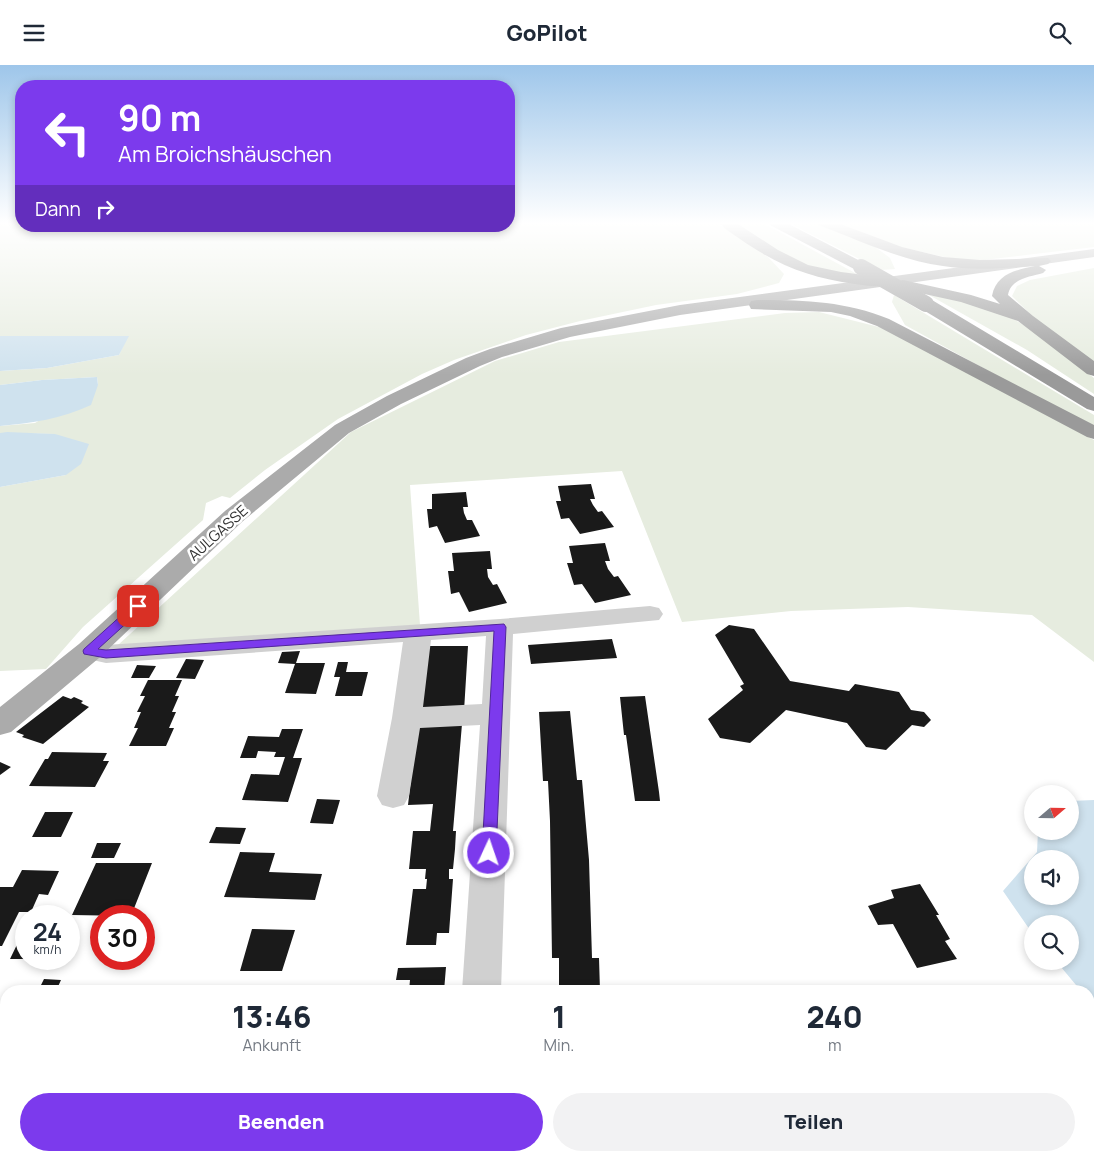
<!DOCTYPE html>
<html lang="de">
<meta charset="utf-8">
<style>
body{margin:0;font-family:Manrope,sans-serif;background:#f2f2f3;color:#1f2937;height:100vh;display:flex;flex-direction:column;font-size:19px;white-space:nowrap}
*{box-sizing:border-box;margin:0}
p{font-size:16px;color:#747a83}
.icon{flex:none;width:28px;height:28px;fill:none;stroke:currentColor;stroke-width:2;stroke-linecap:round;stroke-linejoin:round}
.map{position:relative;flex:1;overflow:hidden}
.sheet{position:absolute;left:0px;top:920px;width:1095px;height:176px;display:flex;flex-direction:column;background:#fff;border-radius:20px 20px 0 0;box-shadow:0 2px 8px #0003}
.sheet>*{flex:none}
.guide{position:absolute;left:15px;top:15px;width:500px;height:152px;border-radius:20px;box-shadow:0 2px 8px #0003;background:#7c3aed;color:#fff;overflow:hidden}
.needle{width:32px;rotate:70deg}
.tools{position:absolute;left:1024px;top:720px;display:grid;gap:10px}
.tools a{display:grid;place-items:center;width:55px;height:55px;border-radius:50%;background:#fff;box-shadow:0 2px 8px #0003;font-size:25px}
.speed{position:absolute;left:15px;top:840px;display:flex;gap:10px;font-size:25px;font-weight:700;text-align:center}
.speed>*{display:grid;place-content:center;width:65px;height:65px;border-radius:50%;background:#fff;box-shadow:0 2px 8px #0003;line-height:1}
.speed small{font-size:12px;font-weight:400}
.speed .limit{border:8px solid #d22;background:#fff;color:#111}
.pin{position:absolute;display:grid;place-items:center;width:42px;height:42px;color:#fff;margin:-21px;border-radius:10px;box-shadow:0 2px 8px #0006}
.me{position:absolute;width:55px;margin:-28px;rotate:3deg;stroke-linejoin:round;filter:drop-shadow(0 0 4px #0008)}
.turn{display:flex;align-items:center;gap:18px;height:105px;padding:0 20px;font-size:22px}
.turn .icon{width:65px;height:65px;stroke-width:2.5}
.turn b{display:block;font-size:35px;line-height:42px}
.then{display:flex;align-items:center;height:48px;padding:0 20px;background:#0003;gap:10px;font-size:19px}
.eta{display:flex;justify-content:space-evenly;align-items:center;height:85px;text-align:center}
.eta b{font-size:30px;font-weight:800;line-height:35px}
.cta{display:flex;gap:10px;margin-top:auto;padding:10px 20px}
.cta a{flex:1;height:58px;border-radius:30px;background:#7c3aed;color:#fff;font-size:20px;font-weight:800;line-height:58px;text-align:center}
.cta a+a{background:#f2f2f3;color:#1f2937}
header{display:flex;justify-content:space-between;align-items:center;height:65px;padding:0 20px;background:#fff;font-size:22px;font-weight:800}
.map>svg:first-child{display:block}
.green{fill:#e6ecdf}
.water{fill:#cfe2ee;fill-rule:evenodd}
.building{fill:#1a1a1a}
.lines{fill:none;stroke-linecap:round;stroke-linejoin:round}
.minor{fill:#d0d0d0;fill-rule:evenodd}
.major{fill:#ababab;fill-rule:evenodd}
.highway{fill:#9a9a9a;fill-rule:evenodd}
.highway-bridge{stroke:#9a9a9a;stroke-width:16}
.route{fill:#7c3aed;stroke:#51269a}
.labels{text-anchor:middle;stroke-width:5;stroke-linejoin:round;paint-order:stroke}
.street-label{font-size:15px;fill:#333;stroke:#fff}
</style>
<header><svg class="icon" aria-label="menu" viewBox="0 0 24 24"><path d="M4 6h16M4 12h16M4 18h16"/></svg>GoPilot<svg class="icon" aria-label="search" viewBox="0 0 24 24"><circle cx="10" cy="10" r="6"/><path d="M15 15l6 6"/></svg></header>
<div class="map">
<svg width="1094" height="1096" viewBox="0 0 1094 1096">
<rect width="100%" height="100%" fill="#fff"/>
<!-- green -->
<path class="green" d="M0,157H21V161H509V157H716L768,192L784,209L779,218L737,229L656,240L580,256L526,270L454,295L422,309L338,354L265,405L230,433L222,431L206,438L203,455L83,562L46,604L0,606V422L66,410L55,369L0,368V361L35,358L98,320L97,312L42,315L0,320V306L47,303L119,290L128,271H0Z
M733,157H761L857,209C817,217 764,178 733,157Z
M787,157H814L870,178L890,193L895,204L881,205Z
M833,157H1094V182L966,197L901,182Z
M1094,203V297L1039,258L1012,231L1017,221L1030,215Z
M894,230L1094,350V364L905,260L892,237Z
M929,230C962,235 998,243 1027,262C1050,278 1072,296 1094,313V329L1027,285Z
M819,247L883,263L1094,375V597L1032,550L908,542L791,546L682,557L622,406L410,420L420,560L118,580L351,367L495,296L559,277L785,248Z"/>
<!-- water -->
<path class="water" d="M0,271H129L119,290L47,303L0,306Z
M97,312L98,320L91,340C61,354 32,358 0,361V320L42,315Z
M7,367L55,369L89,379L81,399L66,410L0,422V368Z
M1094,735V943L1089,937V926H1081L1056,896H1070V859H1032V868L1003,826L1037,787L1038,766H1070V736ZM1032,794H1070V831H1032Z"/>
<!-- building -->
<path class="building" d="M591,419L595,434H590L593,440L598,447L602,446L614,462L580,469L569,453L561,454L556,436H561L558,421Z
M466,427L468,442H463L464,448L467,455H472L480,471L445,478L437,461L429,463L427,444H432V429Z
M605,478L610,496H605L608,504L614,512L618,511L631,530L595,538L582,519L574,520L567,498H573L569,481Z
M490,486L492,504H487L488,512L493,520L497,519L507,538L469,547L459,527L451,529L448,506H454L452,488Z
M729,560L754,564L790,616L849,626L855,619L899,627L911,645L924,647L931,655L924,662L912,660L886,685L866,682L847,658L786,645L750,678L720,673L708,654L743,625L740,621L744,619L715,570Z
M612,574L617,593L531,599L528,580Z
M427,581H468L464,646H420Z
M300,586L296,598H325L316,629L285,628L295,599L278,598L282,587Z
M186,594L204,595L195,614L176,613Z
M338,597H348L346,607H368L362,631H335L340,612H334Z
M137,600L156,601L149,613H131Z
M148,615H182L175,631H179L172,647H176L169,663H174L166,681H129L138,663H134L141,647H137L145,631H140Z
M63,631L71,634L74,632L83,636L81,638L89,642L43,679L22,672L24,670L16,667Z
M645,631L659,727L660,736H635L626,670H624L620,632Z
M570,646L577,715H582L589,795L592,893H599L600,926H559V893H552L550,756L548,716H543L539,647Z
M462,659L453,766H456L455,784L453,804H449V814H453L449,868H437L436,880H406L413,824H426L427,814H425L426,804H409L413,766H430L433,739L408,740L417,661Z
M282,664H303L293,693H302L288,737L242,735L251,709L279,710L285,692H274L276,687L258,686L256,693H240L248,671L279,672Z
M52,687L107,688L103,696H109L95,722L29,721L45,694H48Z
M0,697L11,702L0,710Z
M317,734L340,735L333,759L310,758Z
M45,747H73L61,772H32Z
M216,762L246,763L240,779L209,778Z
M97,778H121L114,793H91Z
M240,787L275,788L269,807L322,809L315,835L224,832Z
M96,798H152L131,851L72,850Z
M22,805L59,806L48,830L39,829L31,847H19L2,881H0V822H13Z
M920,819L939,850H936L950,874L945,876L957,894L917,903L893,859L878,860L868,841L894,833L891,825Z
M26,861V894H10Z
M252,864L295,865L282,906H240Z
M446,902L444,926H409L410,915H396L398,903Z
M44,914L61,915L56,926H38Z
M0,1033H6V1088L3,1096H0Z
M49,1090H105L103,1096H46Z
M233,1090H263L261,1096H231Z
M366,1090H433L432,1096H365Z"/>
<g class="lines">
<!-- minor -->
<path class="minor" d="M650,541L659,543L663,549L659,555L513,569L501,926H462L480,660L420,663L409,731L404,740L393,743L382,740L377,731L392,653L403,577L106,598L79,592L75,586L79,580L89,577L106,580L500,554ZM486,571L482,639L423,642L431,575Z
M193,1090H237L235,1096H191Z
M453,1090H497V1096H453Z"/>
<!-- major -->
<path class="major" d="M1094,184V192L680,250L570,272L502,292L480,301L401,339L349,368L243,456L99,593L11,667L0,670V642L79,579L225,446L335,360L387,331L466,293L490,284L561,263L680,240Z"/>
<!-- highway -->
<path class="highway" d="M719,157H735L778,185L808,200L841,207L880,212L886,214L888,217L886,220C876,223 865,220 855,219C810,213 777,200 740,174C733,169 724,164 719,157Z
M768,157H785L866,199L869,202L866,205H856L770,160Z
M816,157H835L902,182L943,192L980,195L1048,193L1051,196L1048,199L1039,201L1046,205L1043,208C1030,212 1011,213 1008,230L1033,251L1094,296V311L1087,309L1018,256L961,237L897,223L895,220L897,217L903,215L971,230L1000,239L992,231C996,209 1016,205 1035,201C1005,203 973,206 943,201C899,195 859,175 818,160Z
M926,234L932,235L1094,332V346L1087,344L920,243L918,239L920,235Z
M757,235C803,235 845,236 889,254L1094,360V374L1087,372L877,261L850,251L831,247L751,244L749,240L751,236Z"/>
<!-- highway-bridge -->
<path class="highway-bridge" d="M861,202L926,239"/>
</g>
<!-- sky -->
<linearGradient id="sky" x2="0" y2="1"><stop stop-color="#9ec6ea"/><stop offset="0.51" stop-color="#fff"/><stop offset="1" stop-color="#fff" stop-opacity="0"/></linearGradient>
<rect width="1094" height="310" fill="url(#sky)"/>
<!-- route -->
<path class="route" d="M138,538L142,539L144,541L142,544L98,584L106,585L504,559L506,562L496,788L494,792L489,794L484,792L482,788L494,566L106,593L84,589L83,586L84,584L134,539Z"/>
<g class="labels">
<!-- street labels -->
<g class="street-label">
<text transform="translate(218 468) rotate(-42)" y="5">AULGASSE</text>
</g>
</g>
</svg>
<div class="tools">
<a><svg class="needle" viewBox="-14 -14 28 28"><path d="M0-13l5 13h-10z" fill="#e53935"/><path d="M0 13l5-13h-10z" fill="#747a83"/></svg></a>
<a><svg class="icon" aria-label="sound" viewBox="0 0 24 24"><path d="M4 9h4l5-4v14l-5-4H4zM17 9q2 3 0 6"/></svg></a>
<a><svg class="icon" aria-label="search" viewBox="0 0 24 24"><circle cx="10" cy="10" r="6"/><path d="M15 15l6 6"/></svg></a>
</div>
<div class="speed"><div>24<small>km/h</small></div><div class="limit">30</div></div>
<div class="pin" style="left:138px;top:541px;background:#d93025"><svg class="icon" aria-label="arrive" viewBox="0 0 24 24"><path d="M6 21V4h12l-3 4 3 4H6"/></svg></div>
<svg class="me" style="left:489px;top:788px" viewBox="-20 -20 40 40"><circle r="17" fill="#7c3aed" stroke="#fff" stroke-width="3"/><path d="M0-11L8 9 0 5-8 9z" fill="#fff"/></svg>
<div class="guide">
<div class="turn"><svg class="icon" aria-label="left" viewBox="0 0 24 24"><path d="M17 20v-9H6M10 6l-5 5 5 5"/></svg><div><b>90 m</b>Am Broichshäuschen</div></div>
<div class="then">Dann<svg class="icon" aria-label="right" viewBox="0 0 24 24"><path d="M7 20v-9h11M14 6l5 5-5 5"/></svg></div>
</div>
<section class="sheet">
<div class="eta">
<div><b>13:46</b><p>Ankunft</p></div>
<div><b>1</b><p>Min.</p></div>
<div><b>240</b><p>m</p></div>
</div>
<div class="cta"><a>Beenden</a><a>Teilen</a></div>
</section>
</div>
